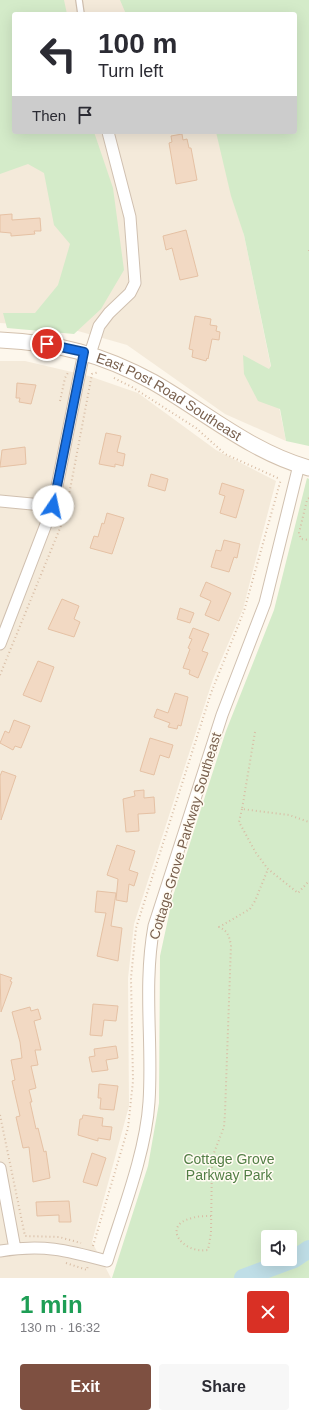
<!DOCTYPE html>
<meta charset="utf-8">
<style>
body{margin:0;font-family:Helvetica,sans-serif;background:#f7f7f7;color:#2b2b33;height:100vh;display:flex;flex-direction:column;font-size:15px;white-space:nowrap}
*{box-sizing:border-box;margin:0}
p{font-size:13px;color:#7c7c81}
.icon{flex:none;width:22px;height:22px;fill:none;stroke:currentColor;stroke-width:2;stroke-linecap:round;stroke-linejoin:round}
.map{position:relative;height:1278px;overflow:hidden}
.drawer{display:flex;flex-direction:column;background:#fff;flex:1}
.drawer>*{flex:none}
.top-card{position:absolute;left:12px;top:12px;width:285px;height:122px;border-radius:4px;box-shadow:0 4px 16px #0002;background:#fff;color:#2b2b33;overflow:hidden}
.controls{position:absolute;left:261px;top:1230px;display:grid;gap:8px}
.controls a{display:grid;place-items:center;width:36px;height:36px;border-radius:4px;background:#fff;box-shadow:0 4px 16px #0002;font-size:20px}
.pin{position:absolute;display:grid;place-items:center;width:34px;height:34px;color:#fff;margin:-17px;border:2px solid #fff;border-radius:50%;box-shadow:0 1px 4px #0007}
.me{position:absolute;width:44px;margin:-22px;rotate:11deg;stroke-linejoin:round;filter:drop-shadow(0 0 3px #0008)}
.turn{display:flex;align-items:center;gap:14px;height:84px;padding:0 20px;font-size:18px}
.turn .icon{width:52px;height:52px;stroke-width:2.5}
.turn b{display:block;font-size:28px;line-height:34px}
.then{display:flex;align-items:center;height:38px;padding:0 20px;background:#0003;gap:8px;font-size:15px}
.round{display:grid;place-items:center;flex:none;width:42px;height:42px;border-radius:4px;background:#f7f7f7}
.head{display:flex;align-items:center;justify-content:space-between;height:68px;padding:0 20px}
h1{font-size:24px;font-weight:700;line-height:30px;color:#1e9e55}
.button{display:flex;gap:8px;margin-top:auto;padding:8px 20px}
.button a{flex:1;height:46px;border-radius:4px;background:#7e5041;color:#fff;font-size:16px;font-weight:700;line-height:46px;text-align:center}
.button a+a{background:#f7f7f7;color:#2b2b33}
.map>svg:first-child{display:block}
.residential{fill:#f4eada}
.green{fill:#d4ebc9;fill-rule:evenodd}
.lines{fill:none;stroke-linecap:round;stroke-linejoin:round}
.river{stroke:#bfdee7;stroke-width:18}
.building{fill:#f2d9c3;stroke:#e5c1a4}
.lane-casing{stroke:#d0c0b0;stroke-width:8}
.street-casing{stroke:#d0c0b0;stroke-width:13}
.secondary-casing{stroke:#d3c1ae;stroke-width:17}
.path{stroke:#d8bda5;stroke-width:2;stroke-dasharray:1 3;stroke-linecap:butt}
.lane{stroke:#fff;stroke-width:5.5}
.street{stroke:#fff;stroke-width:11}
.secondary{stroke:#fff;stroke-width:15}
.route-casing{stroke:#114b97;stroke-width:10}
.route{stroke:#1a73e8;stroke-width:7}
.labels{text-anchor:middle;stroke-width:3;stroke-linejoin:round;paint-order:stroke}
.street-label{font-size:14px;fill:#79604e;stroke:#fffbf2}
.park-label{font-size:14px;fill:#527e45;stroke:#fffbf2}
</style>
<div class="map">
<svg width="309" height="1278" viewBox="0 0 309 1278">
<rect width="100%" height="100%" fill="#fdf7ec"/>
<!-- residential -->
<path class="residential" d="M0,0H309L295,14H14V132H223L286,441L225,414L127,345L64,327L0,323Z
M0,361H25L89,376L138,393L216,450L276,481L243,609L213,679L134,924L128,978L129,1106L92,1242L111,1278H0Z"/>
<!-- green -->
<path class="green" d="M0,0H64L67,14H14V132H94L113,188L124,270L101,309L74,334L7,328L3,313H35L58,285L70,244L54,225L44,173L28,164L0,174Z
M120,0H309V446L286,441L280,409L258,401L244,374L243,355L269,369L271,366L244,235L231,196L216,132H295V14H126Z
M307,478L309,479V1278H112L148,1166L159,1103L160,956L173,896L226,731L274,610ZM268,1237H290V1259H268Z"/>
<g class="lines">
<!-- river -->
<path class="river" d="M243,1278L294,1259L309,1249"/>
</g>
<!-- building -->
<path class="building" d="M182,134L183,140L187,139L189,148H191L197,180L176,184L169,143L172,142L171,136Z
M12,214V220L40,218L41,231H34L35,234L11,236V233L0,232V215Z
M186,230L198,276L180,280L172,248L166,250L163,236Z
M195,316L211,319L210,325L217,326L216,331L220,332L219,340L212,339L208,359L207,358L206,361L192,357L193,350L189,349Z
M17,383L36,385L31,404L19,402L20,398H16Z
M106,433L121,436L117,452L125,454L123,466L115,464V467L99,464Z
M25,447L26,464L0,467L2,450Z
M151,474L168,479L165,491L148,486Z
M222,483L244,490L236,518L220,513L225,496L219,494Z
M107,513L124,518L112,554L90,548L94,536L98,537L102,523L104,524Z
M224,540L240,544L237,558L234,557L229,572L211,567L216,550L221,551Z
M206,582L231,593L219,621L205,615L211,601L200,596Z
M62,599L79,606L74,619L80,622L74,637L48,629Z
M180,608L194,613L190,623L177,619Z
M193,628L209,634L202,651L208,653L198,678L189,674L190,670L183,668L190,649L188,648L192,639L189,638Z
M38,661L54,667L41,702L23,695Z
M175,693L188,697L181,726L178,725L177,729L168,727L170,723L154,717L157,709L168,713Z
M14,720L30,726L21,748L15,746L13,750L0,743L5,731L9,733Z
M150,738L173,745L169,758L160,755L154,775L140,771Z
M2,771L16,776L1,820L0,776Z
M144,790V798L154,797L155,813L138,814L139,831L126,832L123,799L135,796L134,791Z
M117,845L135,851L129,870L138,873L134,886L129,884L127,902L116,900L118,879L107,875Z
M97,891L116,893L111,926L122,928L118,961L97,956L106,913L95,912Z
M0,974L12,978L10,981L12,982L1,1012Z
M93,1004L118,1006L116,1021L104,1020L102,1036L90,1035Z
M30,1007L31,1011L38,1009L41,1019L34,1021L41,1050H35L38,1065L31,1066L36,1088L29,1090L32,1102H30L36,1129L38,1128L44,1152L46,1151L50,1178L33,1182L29,1147L23,1148L16,1117L20,1116L12,1081L15,1080L11,1060L22,1058L20,1042L12,1012Z
M116,1046L118,1058L106,1060L108,1070L92,1072L89,1057L95,1056L94,1049Z
M99,1084L118,1086L114,1110L100,1109L101,1098H98Z
M83,1115L103,1118L102,1126L112,1127L110,1140L98,1138V1141L78,1135L80,1119H82Z
M92,1153L106,1158L97,1186L83,1182Z
M69,1201L71,1222H59V1215L37,1216L36,1202Z"/>
<g class="lines">
<!-- lane casing -->
<g class="lane-casing">
<path id="lane" d="M79,0L81,14"/>
</g>
<!-- street casing -->
<g class="street-casing">
<path id="street" d="M90,354L99,326L109,313L130,293L135,283L130,217L108,132
M0,501L53,506
M0,644L53,506L84,352
M0,1168L15,1249
M0,1251C43,1244 66,1250 107,1261C122,1213 146,1152 149,1102C153,1043 143,986 154,926L222,715L265,603L299,465"/>
</g>
<!-- secondary casing -->
<g class="secondary-casing">
<g id="secondary">
<path id="s1" d="M0,340C58,343 102,354 153,382C204,411 251,452 309,468"/>
</g>
</g>
<!-- path -->
<path class="path" d="M309,250V253
M114,378L132,387L196,428L225,454L280,479
M60,401L65,378L69,371
M309,498L307,500L299,533L301,539L309,540
M0,675L65,516L92,374L99,372
M255,732L242,809L289,815L309,822
M242,809L239,822L256,853L268,869L298,893L309,881
M0,1115L25,1236L59,1237L81,1243
M211,1216C205,1216 198,1216 192,1218C161,1225 182,1254 208,1250L211,1233L212,1158L224,1127L225,1113L231,945C229,936 228,931 219,927L250,909L255,901L268,869
M93,1246L128,1128L133,1081L131,978L136,928L211,693L244,611L281,479
M66,1263L87,1270L88,1265"/>
<!-- lane -->
<use href="#lane" class="lane"/>
<!-- street -->
<use href="#street" class="street"/>
<!-- secondary -->
<use href="#secondary" class="secondary"/>
</g>
<g class="lines">
<!-- route casing -->
<g class="route-casing">
<path id="route" d="M47,344L84,352L53,506"/>
</g>
<!-- route -->
<use href="#route" class="route"/>
</g>
<g class="labels">
<!-- street labels -->
<g class="street-label">
<text dy="5" stroke="none"><textPath href="#s1" startOffset="181">East Post Road Southeast</textPath></text>
<text transform="translate(185 836) rotate(-73)" y="5">Cottage Grove Parkway Southeast</text>
</g>
<!-- park labels -->
<g class="park-label">
<text x="229" y="1164">Cottage Grove<tspan x="229" dy="16">Parkway Park</tspan></text>
</g>
</g>
</svg>
<div class="controls">
<a><svg class="icon" aria-label="sound" viewBox="0 0 24 24"><path d="M4 9h4l5-4v14l-5-4H4zM17 9q2 3 0 6"/></svg></a>
</div>
<div class="pin" style="left:47px;top:344px;background:#d93025"><svg class="icon" aria-label="arrive" viewBox="0 0 24 24"><path d="M6 21V4h12l-3 4 3 4H6"/></svg></div>
<svg class="me" style="left:53px;top:506px" viewBox="-20 -20 40 40"><circle r="19" fill="#fff"/><path d="M0-13L10 11 0 6-10 11z" fill="#1a73e8"/></svg>
<div class="top-card">
<div class="turn"><svg class="icon" aria-label="left" viewBox="0 0 24 24"><path d="M17 20v-9H6M10 6l-5 5 5 5"/></svg><div><b>100 m</b>Turn left</div></div>
<div class="then">Then<svg class="icon" aria-label="arrive" viewBox="0 0 24 24"><path d="M6 21V4h12l-3 4 3 4H6"/></svg></div>
</div>
</div>
<section class="drawer">
<div class="head"><div><h1>1 min</h1><p>130 m · 16:32</p></div><a class="round" style="background:#d93025;color:#fff"><svg class="icon" aria-label="close" viewBox="0 0 24 24"><path d="M6 6l12 12M18 6L6 18"/></svg></a></div>
<div class="button"><a>Exit</a><a>Share</a></div>
</section>
